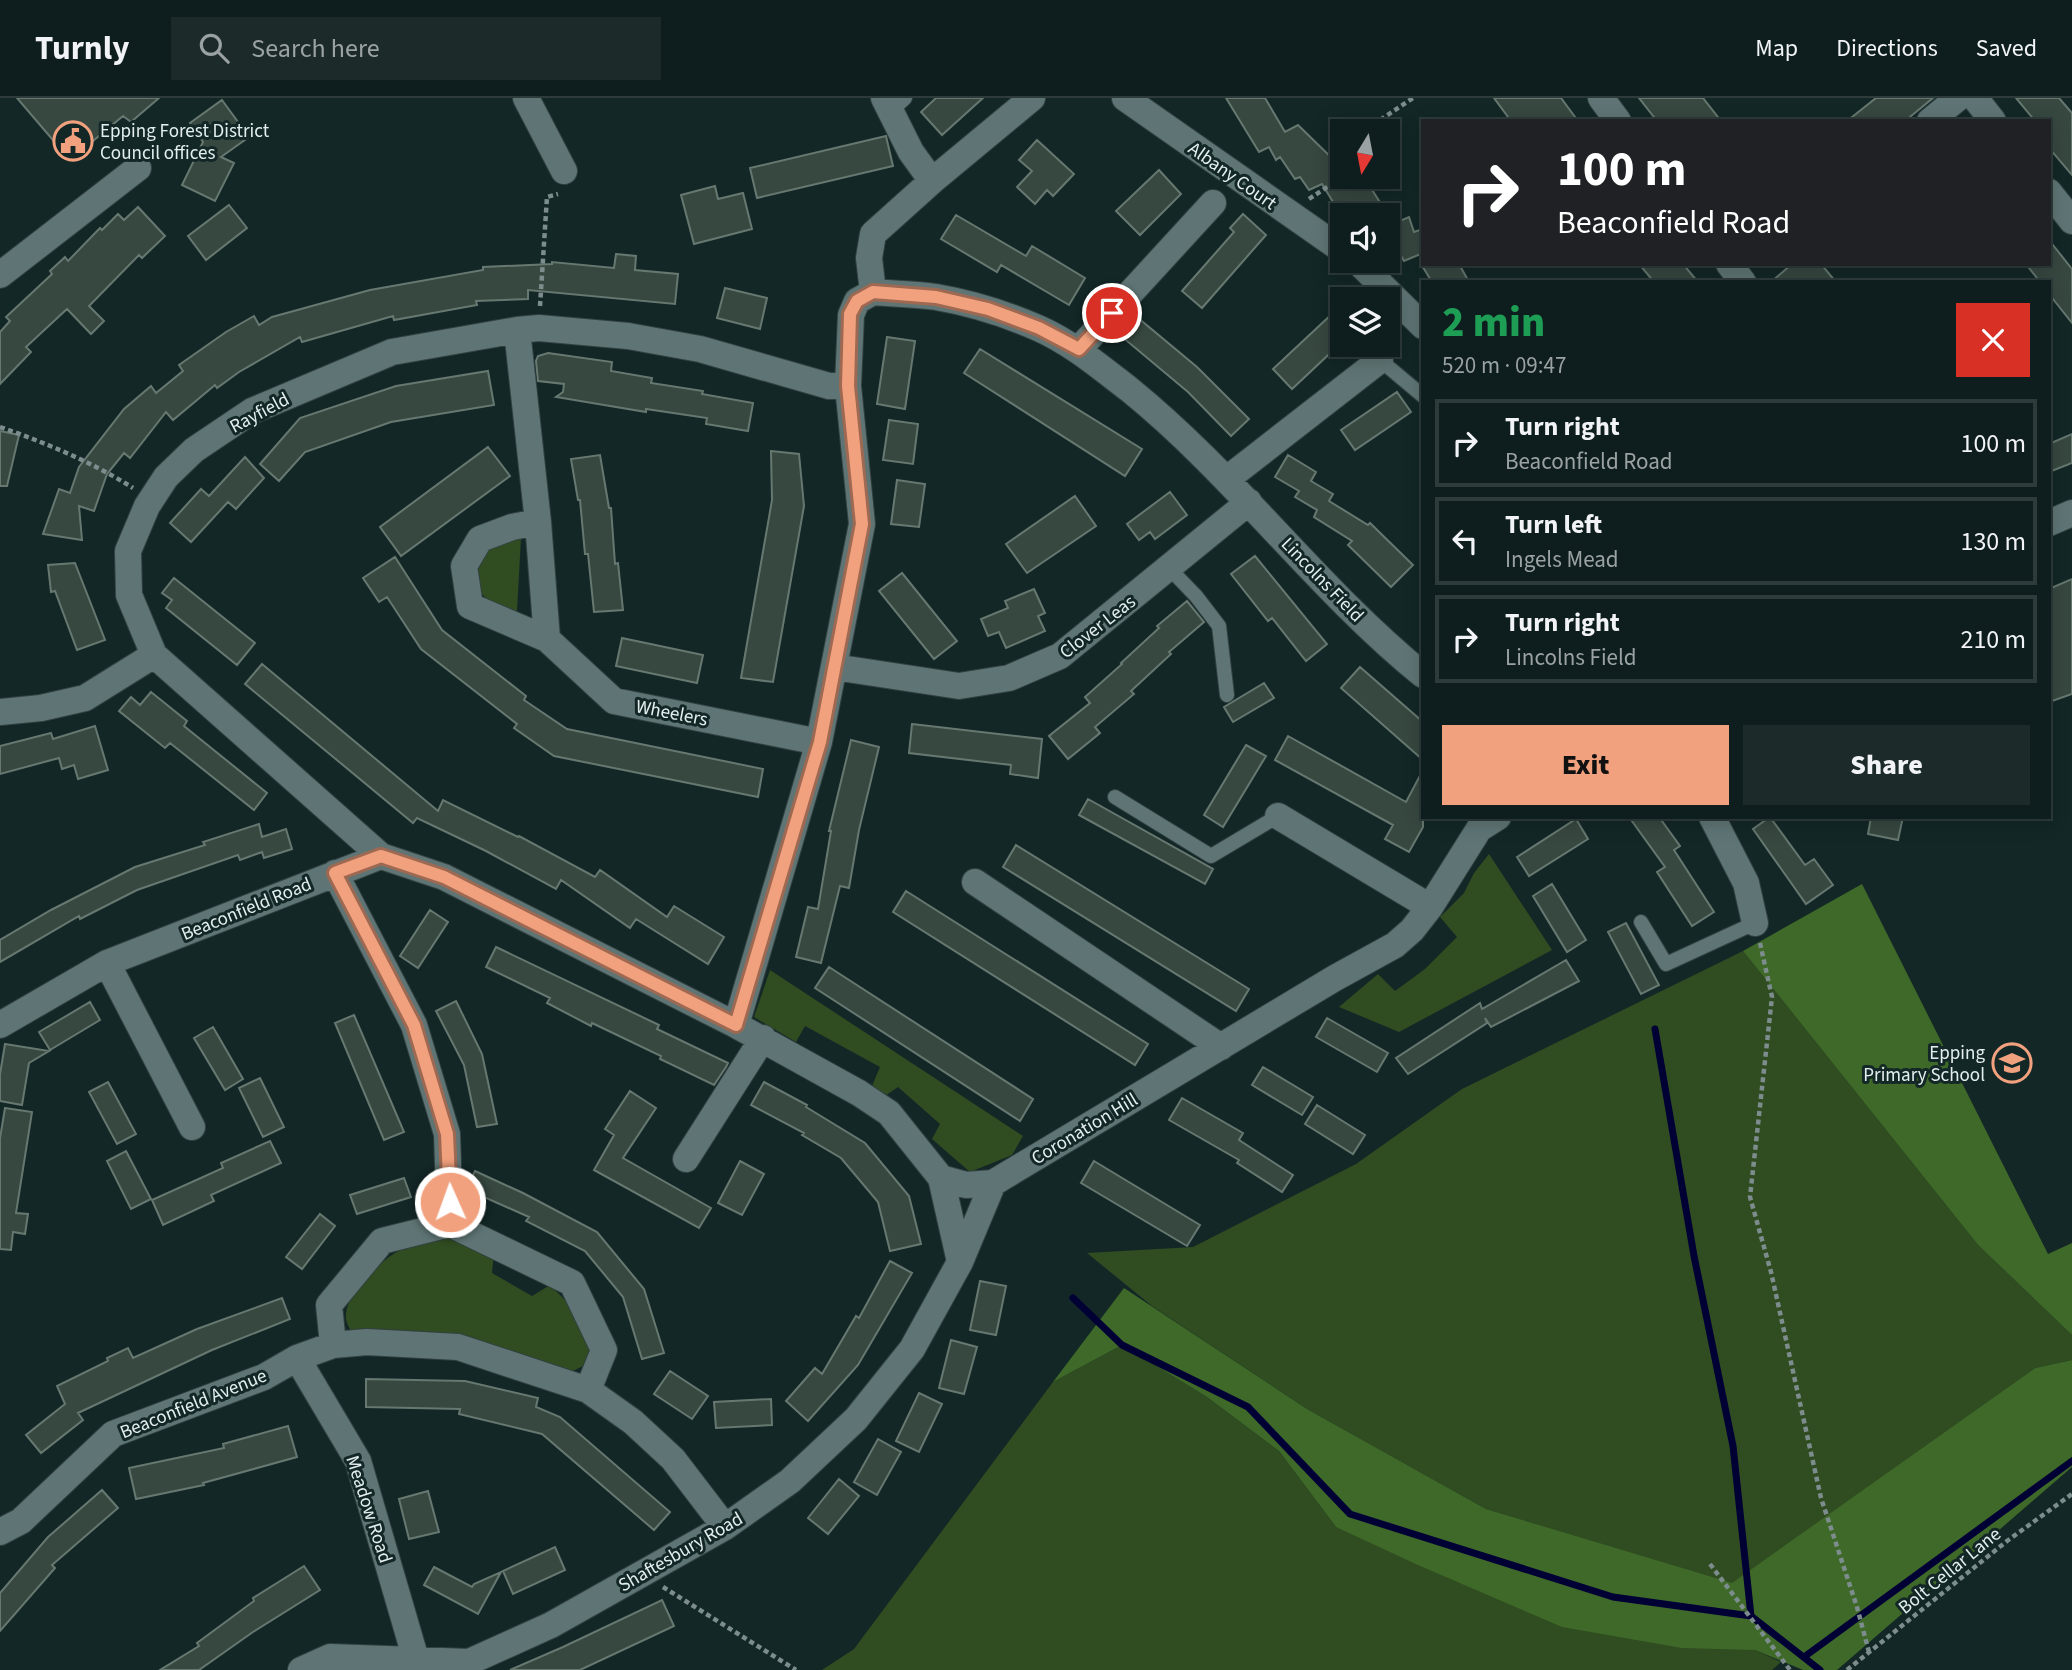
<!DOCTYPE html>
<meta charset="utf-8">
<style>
body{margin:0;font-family:"Source Sans 3",sans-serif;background:#1c2a2a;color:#f1f3f6;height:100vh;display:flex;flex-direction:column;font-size:26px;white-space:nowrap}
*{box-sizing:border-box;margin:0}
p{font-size:23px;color:#9ba2a4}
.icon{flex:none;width:38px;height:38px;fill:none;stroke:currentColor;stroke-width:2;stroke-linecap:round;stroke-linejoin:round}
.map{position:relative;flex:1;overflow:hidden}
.drawer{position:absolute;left:1421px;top:182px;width:630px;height:539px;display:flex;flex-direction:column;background:#0e1d1d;border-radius:0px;box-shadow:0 4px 18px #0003,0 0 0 2px #2e3b3b}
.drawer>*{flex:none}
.banner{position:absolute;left:1421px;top:21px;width:630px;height:147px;border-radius:0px;box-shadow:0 4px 18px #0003,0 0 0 2px #2e3b3b;background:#202124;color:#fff;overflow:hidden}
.needle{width:46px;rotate:190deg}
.controls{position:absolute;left:1330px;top:21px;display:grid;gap:14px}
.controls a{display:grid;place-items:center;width:70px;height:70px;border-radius:0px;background:#0e1d1d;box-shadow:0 4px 18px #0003,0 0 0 2px #2e3b3b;font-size:35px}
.pin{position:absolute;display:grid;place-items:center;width:60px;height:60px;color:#fff;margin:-30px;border:4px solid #fff;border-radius:50%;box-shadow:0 2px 7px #0007}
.me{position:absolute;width:77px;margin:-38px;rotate:358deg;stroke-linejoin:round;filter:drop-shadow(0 0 5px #0008)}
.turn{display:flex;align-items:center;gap:24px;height:147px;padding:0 21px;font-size:32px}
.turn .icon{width:91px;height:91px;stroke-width:2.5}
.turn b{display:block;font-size:49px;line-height:60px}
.round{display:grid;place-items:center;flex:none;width:74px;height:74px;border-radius:0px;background:#1c2a2a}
.head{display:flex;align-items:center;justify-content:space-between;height:119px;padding:0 21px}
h1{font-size:42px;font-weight:800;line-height:52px;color:#1e9e55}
.action{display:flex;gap:14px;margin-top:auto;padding:14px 21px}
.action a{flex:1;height:80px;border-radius:0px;background:#f2a17e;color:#111;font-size:28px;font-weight:800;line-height:80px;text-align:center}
.action a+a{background:#1c2a2a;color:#f1f3f6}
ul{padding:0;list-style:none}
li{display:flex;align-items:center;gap:21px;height:88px;margin:0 14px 10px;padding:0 7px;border:4px solid #2e3b3b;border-radius:0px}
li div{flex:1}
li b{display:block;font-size:26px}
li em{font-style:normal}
header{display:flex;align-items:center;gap:42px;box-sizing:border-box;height:98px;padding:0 35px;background:#0e1d1d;border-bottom:2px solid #2e3b3b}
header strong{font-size:33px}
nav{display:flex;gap:38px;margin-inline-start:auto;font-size:24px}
.search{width:490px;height:63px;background:#1c2a2a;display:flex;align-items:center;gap:18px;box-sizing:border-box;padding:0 24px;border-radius:0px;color:#9ba2a4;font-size:26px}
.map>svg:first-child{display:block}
.green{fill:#304c21}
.forest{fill:#3f6928}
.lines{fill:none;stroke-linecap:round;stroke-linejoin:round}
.stream{stroke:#000035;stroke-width:7}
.building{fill:#374841;stroke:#667870;stroke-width:2}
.lane-casing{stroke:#324141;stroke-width:16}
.street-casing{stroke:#324141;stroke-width:28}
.path{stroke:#7d8d8d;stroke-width:4.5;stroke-dasharray:5 3.5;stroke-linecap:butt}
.lane{stroke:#5f7575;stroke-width:14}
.street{stroke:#5f7575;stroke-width:26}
.route-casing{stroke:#9d6952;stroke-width:18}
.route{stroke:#f2a17e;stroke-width:12}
.labels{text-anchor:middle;stroke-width:6;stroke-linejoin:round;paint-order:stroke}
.poi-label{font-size:19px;fill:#e3efef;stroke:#132727;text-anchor:start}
.street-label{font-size:19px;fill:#e3efef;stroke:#132727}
</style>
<header>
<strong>Turnly</strong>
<div class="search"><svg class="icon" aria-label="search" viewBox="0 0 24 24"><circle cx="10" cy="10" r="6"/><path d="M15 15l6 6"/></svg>Search here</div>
<nav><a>Map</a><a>Directions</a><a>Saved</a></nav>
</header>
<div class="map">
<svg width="2072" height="1572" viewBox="0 0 2072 1572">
<rect width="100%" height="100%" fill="#132727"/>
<!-- green -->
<path class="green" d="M521,440L517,513L490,505L476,489L474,475L488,448Z
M1489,756L1552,852L1399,934L1339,909L1378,876L1395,893L1425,871L1457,839L1440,819L1464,795L1474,775Z
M1743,853L1978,1147L2072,1237V1262L2035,1270L1732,1486L1486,1411L1307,1311L1152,1208L1087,1155L1193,1149L1356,1066L1462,991Z
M770,872L1023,1038L1012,1057L970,1074L932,1041L940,1026L898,989L885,998L872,988L880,969L805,928L796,944L754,919Z
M454,1140L494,1155L492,1175L532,1198L550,1187L569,1206L592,1242L593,1263L573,1273L352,1234C349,1229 346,1225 346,1219C345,1197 377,1166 395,1155C413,1144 434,1141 454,1140Z
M1122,1247L1207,1299L1279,1353L1336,1429L1755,1552L1781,1564L1772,1572H822L854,1551L1053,1284Z"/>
<!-- forest -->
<path class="forest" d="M1862,786L2048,1156L2072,1145V1237L1978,1147L1743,853Z
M1124,1190L1307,1311L1486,1411L1732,1485L2035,1270L2072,1262V1369L1837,1572H1803L1755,1552L1682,1550L1562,1529L1418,1467L1336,1429L1279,1353L1207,1299L1122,1247L1053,1284Z"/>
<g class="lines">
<!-- stream -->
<path class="stream" d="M1655,931L1694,1158L1733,1348L1751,1518
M1073,1200L1122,1247L1248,1309L1350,1416L1613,1499L1751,1518L1820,1572
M1804,1559L2072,1363"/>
</g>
<!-- building -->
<path class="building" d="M17,0H159L131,24L123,18L70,62Z
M936,0H983L942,37L921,14Z
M1226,0H1265L1285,34L1298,27L1342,70V79H1356L1364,91L1369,87L1388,117H1341L1322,86L1309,92L1300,79L1295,81L1280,59L1276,62L1269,49L1259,54Z
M1494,0H1561L1578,23H1511Z
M1639,0H1703L1721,23H1657Z
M1876,0H1933L1905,23H1847Z
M2016,0H2059L2072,15V77L2049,50V23H2035Z
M222,2L249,39L221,59L234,65L215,103L182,87L203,44L190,25Z
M886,38L893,68L757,100L750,70Z
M1037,42L1074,76L1053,98L1047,92L1035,106L1017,89L1032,73L1019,62Z
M1159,72L1181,96L1140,137L1116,113Z
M715,88L718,101L743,95L752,131L694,146L681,97Z
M229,107L247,130L206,162L188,138Z
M138,109L165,138L142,160L139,157L89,208L104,223L91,236L67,211L26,249L31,254L0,286V234L10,223L6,219L52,176L50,173L65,159L68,163L100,130L102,132L118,116L124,122Z
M1243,116L1266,137L1202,210L1182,193L1234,134L1230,130Z
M956,117L1026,158L1032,148L1085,180L1069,207L1001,167L997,174L941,141Z
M1409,119L1414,134L1423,131V155L1404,163L1397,150L1388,153V128Z
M2049,142L2072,171V225L2049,196V184H2040L2026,166H2049Z
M616,156L636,158L635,172L678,176L675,206L528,192V201L476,203L477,207L394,222L393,218L302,244L300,239L239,274L217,290L215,287L173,322L166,314L130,360L124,355L107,376L94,413L79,408L82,442L43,436L59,391L70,395L79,369L124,311L151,288L156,295L183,273L179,267L226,234L254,218L259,227L272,219L370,192L483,172V169L552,166V164L614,170Z
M1421,166H1459L1469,184H1432Z
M1639,166H1683L1698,184H1654Z
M1792,166H1821L1836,184H1771Z
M725,190L767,200L760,231L717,220Z
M1333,215L1342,224V244L1292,291L1273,271Z
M1137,219L1197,269L1249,321L1231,338L1188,294L1121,238Z
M887,239L915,243L905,311L877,306Z
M980,251L1142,351L1125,378L964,275Z
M548,255L612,264L611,273L652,280L651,285L703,293L702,296L753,305L748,333L706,326L707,320L646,311V314L556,299L563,294L564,286L538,283L536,263L538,258Z
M488,273L494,307L391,324L305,354L279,383L260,366L300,320L396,288Z
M1397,294L1411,314L1355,352L1341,332Z
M889,322L918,326L913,366L883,362Z
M0,333L19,337L7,388H0Z
M2072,336V365L2049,374V346Z
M488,349L510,378L401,458L380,429Z
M771,353L799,356L804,408L773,584L741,580L772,402Z
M600,357L609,410H611L615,466L618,465L623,512L594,514L588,456H585L580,402H578L571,361Z
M1288,357L1316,374L1311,383L1333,396L1329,403L1368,427L1370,425L1413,467L1391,489L1348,447L1352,443L1314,419L1317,412L1295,399L1299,393L1275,379Z
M245,359L264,380L236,411L228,404L191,444L170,425L201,391L209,398Z
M897,382L925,386L919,429L891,426Z
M1170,394L1187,417L1155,441L1150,434L1139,442L1127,426Z
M1075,398L1096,428L1027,475L1006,446Z
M1255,458L1327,546L1306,563L1272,520L1268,523L1231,476Z
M395,459L442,532L526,598L524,602L567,631L763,671L758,699L554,658L514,630L517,626L421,551L387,499L379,504L363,480Z
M75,465L105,542L77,552L55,493L51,494L48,467Z
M902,475L957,543L934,561L879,493Z
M174,480L255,545L237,567L166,510L172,502L162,495Z
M2072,481V596L2049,604V491Z
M1034,491L1045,515L1038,518L1045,533L1006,550L999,534L988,538L981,521L1008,510L1005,503Z
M1187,503L1204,524L1169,554L1171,556L1131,593L1134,596L1095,629L1100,635L1068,661L1049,638L1090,605L1085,599L1122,566L1121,565L1159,530L1157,528Z
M622,540L703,557L697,585L616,568Z
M262,566L438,713L443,702L518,739L519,738L595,779L600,772L667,819L674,808L724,839L708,866L636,821L630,830L561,782L556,791L486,753L417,720L413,725L245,586Z
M1360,569L1423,624V662L1341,590Z
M1264,585L1274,600L1233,624L1224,609Z
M151,594L187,623L184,628L267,695L254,712L170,645L165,650L119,613L131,599L140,607Z
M912,626L1042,641L1038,680L1010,676L1011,667L909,655Z
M95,628L108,672L78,681L74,667L62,671L59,660L0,676V648L51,635L53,641Z
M1288,638L1406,704L1423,672V729L1409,754L1385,741L1393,727L1275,662Z
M851,642L879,649L859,732L849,790L840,788L821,865L796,859L808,809L818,811L831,733H829Z
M1246,647L1266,658L1223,729L1204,717Z
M1088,701L1213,771L1205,786L1079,717Z
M1629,719H1659L1680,748L1674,752L1714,814L1692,828L1657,774L1665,769Z
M1770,719L1805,767L1814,761L1833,787L1806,806L1753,731Z
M1871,719H1903L1898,742L1868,736Z
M1576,721L1588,741L1529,778L1517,759Z
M259,726L262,739L286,731L292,751L264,760L262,754L240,762L238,757L137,792L80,821L79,818L0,864V842L51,812L135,769L205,747L203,744Z
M1016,747L1249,891L1236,913L1003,769Z
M1552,786L1586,842L1567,854L1533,798Z
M906,793L1148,946L1135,967L893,814Z
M430,812L448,824L418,870L400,858Z
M1626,825L1659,887L1641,896L1608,834Z
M496,849L659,927L657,931L728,965L726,969L714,987L660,961L661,958L592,925L591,928L547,905L550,900L486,869Z
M1566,862L1579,883L1491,929L1485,920L1487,925L1408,976L1396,960L1480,905L1482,911Z
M829,869L1033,1001L1020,1023L815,890Z
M456,903L482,956L497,1026L477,1029L464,967L436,913Z
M90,904L100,922L50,952L39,934Z
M354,917L404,1034L384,1042L335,925Z
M1327,920L1388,955L1377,974L1316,939Z
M213,929L243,981L225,992L194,940Z
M5,946L49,953L29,965L22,1007L0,1003V976Z
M1263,969L1313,999L1302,1017L1252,987Z
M260,980L284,1029L263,1039L239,990Z
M108,984L136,1036L117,1046L89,994Z
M764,984L807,1007L806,1009L865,1045L909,1098L921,1146L890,1153L878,1104L841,1060L802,1037L804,1035L751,1007Z
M630,993L656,1010L623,1060L711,1110L699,1130L594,1072L614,1037L605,1031Z
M1182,1000L1243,1035L1239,1042L1293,1077L1282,1094L1237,1065L1239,1062L1169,1022Z
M1317,1007L1365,1037L1353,1056L1305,1026Z
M5,1010L32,1014L16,1115L28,1116L25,1136L13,1134L11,1152L0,1151V1040Z
M270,1043L281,1065L211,1097L214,1103L163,1127L152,1102L223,1070L221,1065Z
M126,1053L151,1101L131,1111L107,1063Z
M740,1063L764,1076L742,1117L718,1105Z
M1094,1063L1200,1127L1187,1148L1081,1085Z
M475,1073L523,1095L597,1134L644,1191L664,1255L642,1261L623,1199L585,1153L526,1123L529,1119L466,1091Z
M404,1080L411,1099L357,1116L350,1097Z
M320,1116L335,1128L302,1171L286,1159Z
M890,1163L912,1175L858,1267L808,1323L786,1303L815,1270L822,1276L856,1218L859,1220Z
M980,1183L1006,1188L996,1237L970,1232Z
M282,1200L290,1221L212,1252L78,1315L83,1322L41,1355L26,1337L65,1306L57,1288L108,1263L107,1260L128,1250L133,1260L197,1231Z
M951,1242L977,1249L964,1296L939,1290Z
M670,1273L708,1298L692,1321L654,1296Z
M366,1281L465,1283L538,1300L536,1309L560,1319L670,1414L654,1432L542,1336L459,1316L460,1311L366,1309Z
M919,1295L942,1306L919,1354L896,1343Z
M771,1301L772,1327L716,1330L714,1304Z
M288,1328L297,1359L203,1385L204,1387L136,1401L129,1370L224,1350L223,1346Z
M878,1341L901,1354L877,1397L854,1384Z
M839,1381L859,1398L828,1436L808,1420Z
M102,1392L118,1410L52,1467L55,1470L0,1533V1495L48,1439Z
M428,1393L439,1434L409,1441L399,1401Z
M555,1449L565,1472L513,1496L503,1473Z
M304,1468L320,1492L253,1534L199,1572H160L199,1548L197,1545L254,1503L253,1500Z
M434,1469L472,1489L474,1486L501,1474L478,1516L424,1487Z
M662,1502L674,1528L580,1572H510L563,1549Z"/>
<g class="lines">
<!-- lane casing -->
<g class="lane-casing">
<path id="lane" d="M891,13L905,0
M1380,262L1423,298
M1169,470L1196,498L1219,528L1227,597
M1115,699L1211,758L1278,718
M1641,824L1666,866L1755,825"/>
</g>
<!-- street casing -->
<g class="street-casing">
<path id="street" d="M526,0L564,73
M884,0L911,54L932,83
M1125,0L1342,152
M1601,0L1618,23
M1975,0L1993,23
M1930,23L1958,0
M2049,94L2072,123
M1357,163L1423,228
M1729,166L1743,184
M0,177L138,70
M873,194C894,196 915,196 936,199C971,205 1006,216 1038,230C1072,245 1100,269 1130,292C1236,378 1317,491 1423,577
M873,194L869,160L873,136L932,83L1032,0
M517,232L538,424L547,541L614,603L819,644
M1079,251L1213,105
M1227,381L1380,262
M538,424L512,429L480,441L464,468L470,508L547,541
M2049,425L2072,415
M834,569L959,588L1009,580L1060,558L1249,404
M0,614L41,610L85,600L154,557
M1278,718L1430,809
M1712,719L1746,785L1755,825
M381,758L154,557L129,497L128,453L147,408L166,379L194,352L252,313L392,254L517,232L539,230L628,238L700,251L829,288H848
M335,775L414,927L447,1036L450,1126
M975,784L1221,949
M107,865L192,1029
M0,927L107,865L381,758L444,779L736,927L859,995L889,1015L941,1080L960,1164L912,1251L856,1321L790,1383L725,1429L551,1527L469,1564L330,1559L301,1572
M736,927L819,644L862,426L848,288L851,217L857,203L873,194
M686,1061L763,940
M941,1080L966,1087L993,1085L1335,880L1395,847L1412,832L1430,809L1479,731L1498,719
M960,1164L993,1085
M333,1247L329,1207L382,1143L450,1126L572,1185L604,1252L588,1292
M297,1260L358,1363L419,1572
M0,1434L21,1423L113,1336L264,1279L297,1260L333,1247L367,1244L458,1249L588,1292L633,1324L673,1361L725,1429"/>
</g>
<!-- path -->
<path class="path" d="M1374,33L1371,28L1413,0
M1309,101L1342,79
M540,208L547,99L558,96
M0,329C46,345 92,364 133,390
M1760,845L1772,899L1750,1099L1771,1174L1821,1400L1857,1509L1869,1554
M1710,1466L1790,1572
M663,1489L796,1572
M1847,1572L2007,1443L2072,1396"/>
<!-- lane -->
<use href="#lane" class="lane"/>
<!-- street -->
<use href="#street" class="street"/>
</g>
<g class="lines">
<!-- route casing -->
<g class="route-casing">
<path id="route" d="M450,1104L447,1036L414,927L335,775L381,758L444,779L736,927L820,644L862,426L848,288L850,216L857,203L873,194L936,199L988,211L1039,230L1079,251L1112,215"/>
</g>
<!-- route -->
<use href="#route" class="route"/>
</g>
<!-- icons -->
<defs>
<g id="civic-ring" transform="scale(2.0125)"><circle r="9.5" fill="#132727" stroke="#f2a17e" stroke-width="1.5"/><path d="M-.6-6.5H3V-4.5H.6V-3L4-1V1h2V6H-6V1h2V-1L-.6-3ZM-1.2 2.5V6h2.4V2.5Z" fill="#f2a17e"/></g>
<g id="school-ring" transform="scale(2.0125)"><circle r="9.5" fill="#132727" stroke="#f2a17e" stroke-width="1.5"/><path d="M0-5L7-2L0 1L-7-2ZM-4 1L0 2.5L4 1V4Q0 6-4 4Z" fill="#f2a17e"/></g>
</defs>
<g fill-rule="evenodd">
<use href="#civic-ring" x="73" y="43"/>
<use href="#school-ring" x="2012" y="965"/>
</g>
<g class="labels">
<!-- poi labels -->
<g class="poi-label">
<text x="100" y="39">Epping Forest District<tspan x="100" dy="22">Council offices</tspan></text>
<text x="1985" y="961" text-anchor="end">Epping<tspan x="1985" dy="22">Primary School</tspan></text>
</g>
<!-- street labels -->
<g class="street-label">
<text transform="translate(1233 77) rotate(35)" y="7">Albany Court</text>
<text transform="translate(259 314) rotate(-28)" y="7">Rayfield</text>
<text transform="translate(1323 481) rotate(46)" y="7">Lincolns Field</text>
<text transform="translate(1097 528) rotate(-38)" y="7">Clover Leas</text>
<text transform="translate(672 614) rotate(11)" y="7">Wheelers</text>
<text transform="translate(246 810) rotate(-22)" y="7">Beaconfield Road</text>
<text transform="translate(1084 1030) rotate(-31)" y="7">Coronation Hill</text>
<text transform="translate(193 1305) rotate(-22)" y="7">Beaconfield Avenue</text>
<text transform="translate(370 1411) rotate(72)" y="7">Meadow Road</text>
<text transform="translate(680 1453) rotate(-30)" y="7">Shaftesbury Road</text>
<text transform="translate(1949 1472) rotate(-39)" y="7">Bolt Cellar Lane</text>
</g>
</g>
</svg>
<div class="controls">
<a><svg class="needle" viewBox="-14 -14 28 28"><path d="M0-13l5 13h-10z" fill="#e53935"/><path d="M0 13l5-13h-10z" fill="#9ba2a4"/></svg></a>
<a><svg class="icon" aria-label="sound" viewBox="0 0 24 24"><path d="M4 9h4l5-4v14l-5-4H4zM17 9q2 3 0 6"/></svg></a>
<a><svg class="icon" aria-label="layers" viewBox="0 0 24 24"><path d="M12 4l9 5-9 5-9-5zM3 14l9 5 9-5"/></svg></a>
</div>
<div class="pin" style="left:1112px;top:215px;background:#d93025"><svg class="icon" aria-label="arrive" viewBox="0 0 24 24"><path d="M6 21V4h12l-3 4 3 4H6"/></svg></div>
<svg class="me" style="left:450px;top:1104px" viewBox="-20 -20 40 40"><circle r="17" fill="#f2a17e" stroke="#fff" stroke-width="3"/><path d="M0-11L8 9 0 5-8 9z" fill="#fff"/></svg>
<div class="banner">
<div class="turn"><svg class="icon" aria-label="right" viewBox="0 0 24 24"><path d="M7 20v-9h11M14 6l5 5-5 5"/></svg><div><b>100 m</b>Beaconfield Road</div></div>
</div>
<section class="drawer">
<div class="head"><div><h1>2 min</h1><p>520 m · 09:47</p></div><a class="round" style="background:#d93025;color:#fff"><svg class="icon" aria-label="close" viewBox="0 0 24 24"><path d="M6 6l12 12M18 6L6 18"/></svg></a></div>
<ul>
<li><svg class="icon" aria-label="right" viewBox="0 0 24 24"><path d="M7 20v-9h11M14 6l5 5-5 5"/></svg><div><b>Turn right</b><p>Beaconfield Road</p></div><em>100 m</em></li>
<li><svg class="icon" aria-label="left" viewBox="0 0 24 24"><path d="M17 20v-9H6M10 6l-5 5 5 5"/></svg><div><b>Turn left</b><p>Ingels Mead</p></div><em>130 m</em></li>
<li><svg class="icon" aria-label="right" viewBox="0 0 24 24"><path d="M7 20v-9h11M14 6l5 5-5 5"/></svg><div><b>Turn right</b><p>Lincolns Field</p></div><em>210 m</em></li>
</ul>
<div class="action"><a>Exit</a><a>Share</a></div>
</section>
</div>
